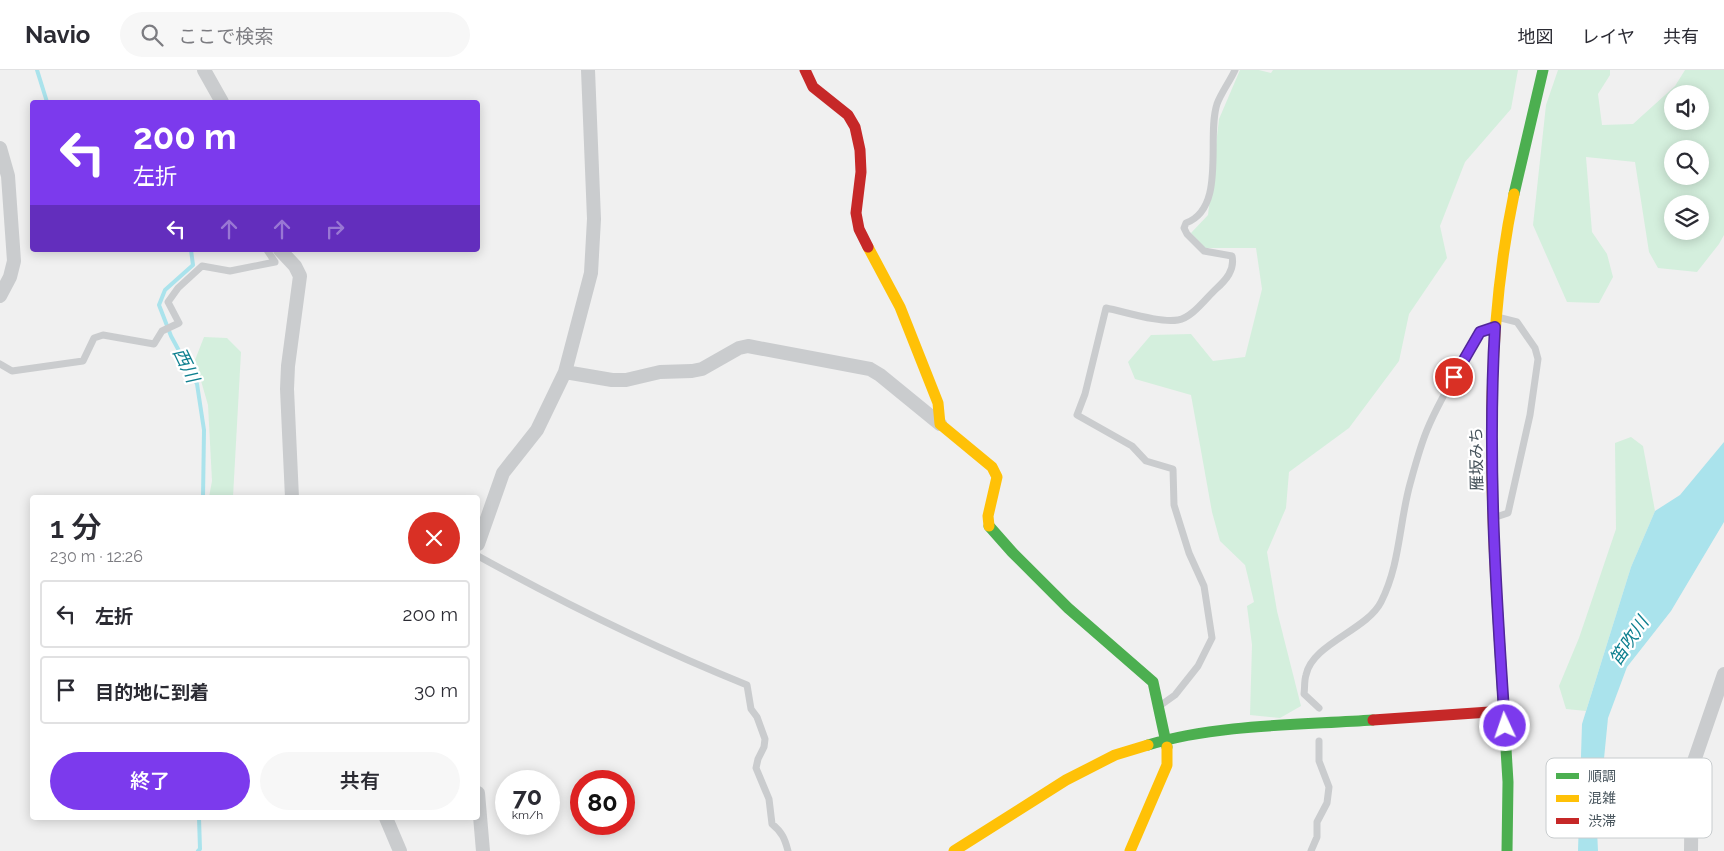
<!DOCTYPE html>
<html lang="ja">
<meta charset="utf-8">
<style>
body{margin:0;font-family:Raleway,"Noto Sans JP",sans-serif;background:#f7f7f7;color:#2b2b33;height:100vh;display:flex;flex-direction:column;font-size:19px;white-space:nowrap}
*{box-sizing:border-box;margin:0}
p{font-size:16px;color:#7c7c81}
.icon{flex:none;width:28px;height:28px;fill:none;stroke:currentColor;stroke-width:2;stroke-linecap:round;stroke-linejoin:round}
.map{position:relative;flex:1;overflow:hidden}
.side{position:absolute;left:30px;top:425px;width:450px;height:325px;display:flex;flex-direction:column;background:#fff;border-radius:5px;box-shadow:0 2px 12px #0003}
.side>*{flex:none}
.top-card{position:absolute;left:30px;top:30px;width:450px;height:152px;border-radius:5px;box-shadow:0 2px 12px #0003;background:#7c3aed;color:#fff;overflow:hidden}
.tools{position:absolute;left:1664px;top:15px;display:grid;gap:10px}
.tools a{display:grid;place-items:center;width:45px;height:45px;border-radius:50%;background:#fff;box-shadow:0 2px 12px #0003;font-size:25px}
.speed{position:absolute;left:495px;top:700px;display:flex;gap:10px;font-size:25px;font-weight:700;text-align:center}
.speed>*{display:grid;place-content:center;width:65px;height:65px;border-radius:50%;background:#fff;box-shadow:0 2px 12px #0003;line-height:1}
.speed small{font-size:12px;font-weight:400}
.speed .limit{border:8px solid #d22;background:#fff;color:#111}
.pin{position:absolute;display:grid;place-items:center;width:42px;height:42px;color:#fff;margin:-21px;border:2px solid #fff;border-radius:50%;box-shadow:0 1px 5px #0007}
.me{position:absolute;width:55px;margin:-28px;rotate:357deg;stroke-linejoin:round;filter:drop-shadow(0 0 4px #0008)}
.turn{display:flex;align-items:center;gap:18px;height:105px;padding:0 20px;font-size:22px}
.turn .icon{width:65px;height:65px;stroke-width:2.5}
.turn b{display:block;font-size:35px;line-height:42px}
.lanes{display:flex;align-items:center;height:48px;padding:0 20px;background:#0003;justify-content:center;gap:25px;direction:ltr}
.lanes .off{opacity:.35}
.round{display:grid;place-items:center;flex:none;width:52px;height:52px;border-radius:26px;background:#f7f7f7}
.headline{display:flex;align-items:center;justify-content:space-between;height:85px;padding:0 20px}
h1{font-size:30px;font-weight:600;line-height:38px}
.cta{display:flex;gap:10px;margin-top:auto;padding:10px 20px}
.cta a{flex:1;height:58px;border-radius:30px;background:#7c3aed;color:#fff;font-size:20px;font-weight:600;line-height:58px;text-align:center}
.cta a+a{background:#f7f7f7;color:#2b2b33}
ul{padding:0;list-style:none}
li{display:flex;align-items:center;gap:15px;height:68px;margin:0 10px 8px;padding:0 10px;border:2px solid #e1e1e2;border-radius:5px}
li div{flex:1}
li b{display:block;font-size:19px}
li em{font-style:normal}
header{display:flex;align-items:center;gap:30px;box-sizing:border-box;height:70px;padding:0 25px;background:#fff;border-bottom:1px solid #e1e1e2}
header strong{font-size:24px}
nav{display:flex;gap:28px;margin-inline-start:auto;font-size:18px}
.search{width:350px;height:45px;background:#f7f7f7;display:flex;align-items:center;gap:12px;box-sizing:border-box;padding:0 18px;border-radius:28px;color:#7c7c81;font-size:19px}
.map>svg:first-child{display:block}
.green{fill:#d4efdd;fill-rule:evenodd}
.water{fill:#aae3ec}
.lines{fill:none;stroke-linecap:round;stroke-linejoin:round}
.stream{stroke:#aae3ec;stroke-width:4}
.lane{stroke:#caccce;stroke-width:7}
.street{stroke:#caccce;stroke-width:14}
.fast{stroke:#4caf50;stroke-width:11}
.slow{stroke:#ffc107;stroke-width:11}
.jam{stroke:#c62828;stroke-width:11}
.route-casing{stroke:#51269a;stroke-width:12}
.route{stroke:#7c3aed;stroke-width:9}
.labels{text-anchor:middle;stroke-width:4.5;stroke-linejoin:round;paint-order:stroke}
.street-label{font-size:16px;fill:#47545c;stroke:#fff}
.water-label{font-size:18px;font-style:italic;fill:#0f8090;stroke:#fff}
.key{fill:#fff;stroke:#c8ccce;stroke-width:1}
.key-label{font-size:14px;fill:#47545c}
</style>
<header>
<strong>Navio</strong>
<div class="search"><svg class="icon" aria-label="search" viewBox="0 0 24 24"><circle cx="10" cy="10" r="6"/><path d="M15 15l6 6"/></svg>ここで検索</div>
<nav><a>地図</a><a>レイヤ</a><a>共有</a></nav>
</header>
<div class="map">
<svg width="1724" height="781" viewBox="0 0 1724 781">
<rect width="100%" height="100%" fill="#f0f0f0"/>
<!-- green -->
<path class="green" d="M1240,0H1259L1271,3L1273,0H1518L1511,39L1465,92L1440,156L1447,188L1409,244L1399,291L1349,358L1289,402L1286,438L1267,482L1277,541L1301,636L1280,648L1250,645L1252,575L1247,536L1254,532L1245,495L1220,471L1212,442L1191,325L1135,309L1128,292L1151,265L1191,264L1213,291L1245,287L1262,219L1256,178H1205L1191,163L1208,145L1219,49Z
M1558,0H1610V5L1598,24L1602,55L1633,54L1675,16L1685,0H1724V165L1719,174L1697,202L1658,198L1649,182L1635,92L1586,87L1592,162L1607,184L1613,207L1599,233L1567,232L1533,155L1546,35ZM1672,24H1700V51H1672ZM1672,79H1700V106H1672ZM1672,134H1700V161H1672Z
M204,267L227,268L241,282L233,427H209L212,411L208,335L195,290Z
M1631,367L1643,376L1655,441L1631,497L1586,641L1566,639L1559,616L1579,568L1616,459L1615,373Z"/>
<!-- water -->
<path class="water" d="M1724,372V452L1671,541L1627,597L1608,648L1597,760L1598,781H1578L1582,654L1631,497L1655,441L1680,425Z"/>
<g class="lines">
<!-- stream -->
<path class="stream" d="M37,0L47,32
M191,180L193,195L165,220L159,235L171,266L197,314L204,360L203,428
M198,781L200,779L199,748"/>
<!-- lane -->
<path class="lane" d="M0,294L12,301L83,291L94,268L103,265L154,274L162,261L179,253L168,232L178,218L202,196L230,201L275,192L267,180
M1499,446L1508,443L1530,345L1538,289L1535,278L1517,252L1501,248
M478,486C565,534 655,578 747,615L751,639L757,647L765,669L764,677L758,689L756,698L769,729L772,754C782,762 785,769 788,781
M1161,635L1175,625L1198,596L1212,568L1204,516L1189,483L1174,435L1173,399L1146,391L1132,376L1077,345L1085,324L1106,238C1126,242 1159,253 1178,250C1192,248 1206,228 1216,219C1226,210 1235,200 1232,186L1204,181L1187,164L1184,158L1186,153C1227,138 1206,67 1217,34C1221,23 1230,11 1235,0
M1319,638L1304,624C1305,618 1304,611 1306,605C1312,574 1367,560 1381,532C1400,495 1399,454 1410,414C1415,396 1420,377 1427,360C1441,326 1462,294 1480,262L1490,259
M1311,781L1317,767V752L1327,733L1329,717L1319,691V671"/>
<!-- street -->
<path class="street" d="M204,0L222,32
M0,78L8,106L14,191L10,207L0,226
M280,180L295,196L300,206L288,296L287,319L292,428
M565,302L612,310H626L660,302L692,301L702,299L739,278L748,276L870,299L880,305L940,354
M478,474L503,403L537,360L565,302L591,203L594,149L588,0
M478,723L483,781
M386,748L400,781
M1691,781L1692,697L1724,604"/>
<!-- fast -->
<path class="fast" d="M1514,124L1543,0
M989,456L1012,482L1068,538L1153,612L1167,677
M1497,531L1508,712L1507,781
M1148,675C1217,654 1301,655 1373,650"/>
<!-- slow -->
<path class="slow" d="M868,177L900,237L938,333L940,354L992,397L997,407L988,446L989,456
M1497,531C1489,396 1486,257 1514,124
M954,781L1066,710L1115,685L1148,675
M1130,781L1167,695V677"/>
<!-- jam -->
<path class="jam" d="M805,0L813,17L848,45L855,57L860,80L861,102L856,143L859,159L868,177
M1373,650L1504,641"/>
</g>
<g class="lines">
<!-- route casing -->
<g class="route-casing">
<path id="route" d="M1454,307L1480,262L1495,257C1487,390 1496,524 1505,656"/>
</g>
<!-- route -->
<use href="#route" class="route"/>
</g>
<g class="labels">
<!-- street labels -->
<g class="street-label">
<text transform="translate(1476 389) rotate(-91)" y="6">雁坂みち</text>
</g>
<!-- water labels -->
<g class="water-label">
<text transform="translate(186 295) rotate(64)" y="6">西川</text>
<text transform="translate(1629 571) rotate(-56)" y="6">笛吹川</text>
</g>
</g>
<!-- legend -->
<rect x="1546" y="688" width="166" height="80" rx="8" class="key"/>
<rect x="1556" y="703" width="23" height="6" fill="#4caf50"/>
<rect x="1556" y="725" width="23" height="7" fill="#ffc107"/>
<rect x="1556" y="748" width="23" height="6" fill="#c62828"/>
<g class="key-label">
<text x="1588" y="711">順調</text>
<text x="1588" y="733">混雑</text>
<text x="1588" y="756">渋滞</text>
</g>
</svg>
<div class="tools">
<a><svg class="icon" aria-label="sound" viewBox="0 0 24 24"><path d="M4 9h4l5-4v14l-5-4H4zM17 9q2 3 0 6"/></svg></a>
<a><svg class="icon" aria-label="search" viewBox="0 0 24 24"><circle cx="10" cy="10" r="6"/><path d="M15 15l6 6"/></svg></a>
<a><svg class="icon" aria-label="layers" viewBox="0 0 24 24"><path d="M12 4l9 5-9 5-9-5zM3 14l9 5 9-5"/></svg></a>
</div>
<div class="speed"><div>70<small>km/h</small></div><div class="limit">80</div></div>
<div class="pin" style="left:1454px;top:307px;background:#d93025"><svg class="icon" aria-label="arrive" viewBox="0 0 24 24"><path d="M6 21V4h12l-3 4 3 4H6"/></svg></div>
<svg class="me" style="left:1505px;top:656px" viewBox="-20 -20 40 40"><circle r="17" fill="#7c3aed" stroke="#fff" stroke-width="3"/><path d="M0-11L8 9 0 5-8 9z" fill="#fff"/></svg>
<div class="top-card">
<div class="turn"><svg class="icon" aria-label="left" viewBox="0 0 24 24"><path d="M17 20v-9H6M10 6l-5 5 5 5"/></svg><div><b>200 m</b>左折</div></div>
<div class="lanes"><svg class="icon" aria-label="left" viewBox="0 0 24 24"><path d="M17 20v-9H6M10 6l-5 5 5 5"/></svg><svg class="icon off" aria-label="ahead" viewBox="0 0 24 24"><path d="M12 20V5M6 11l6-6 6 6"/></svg><svg class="icon off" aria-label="ahead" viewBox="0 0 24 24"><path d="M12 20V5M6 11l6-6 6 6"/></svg><svg class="icon off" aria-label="right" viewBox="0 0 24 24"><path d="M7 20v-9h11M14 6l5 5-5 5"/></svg></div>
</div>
<section class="side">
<div class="headline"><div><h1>1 分</h1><p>230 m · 12:26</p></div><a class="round" style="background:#d93025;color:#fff"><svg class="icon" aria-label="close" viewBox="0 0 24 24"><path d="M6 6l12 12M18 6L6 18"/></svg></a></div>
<ul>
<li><svg class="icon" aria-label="left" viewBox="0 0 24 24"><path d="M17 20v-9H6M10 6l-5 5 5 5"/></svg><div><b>左折</b></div><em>200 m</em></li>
<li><svg class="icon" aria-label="arrive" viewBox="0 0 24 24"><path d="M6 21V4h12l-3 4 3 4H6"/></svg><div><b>目的地に到着</b></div><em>30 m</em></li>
</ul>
<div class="cta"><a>終了</a><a>共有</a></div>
</section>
</div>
